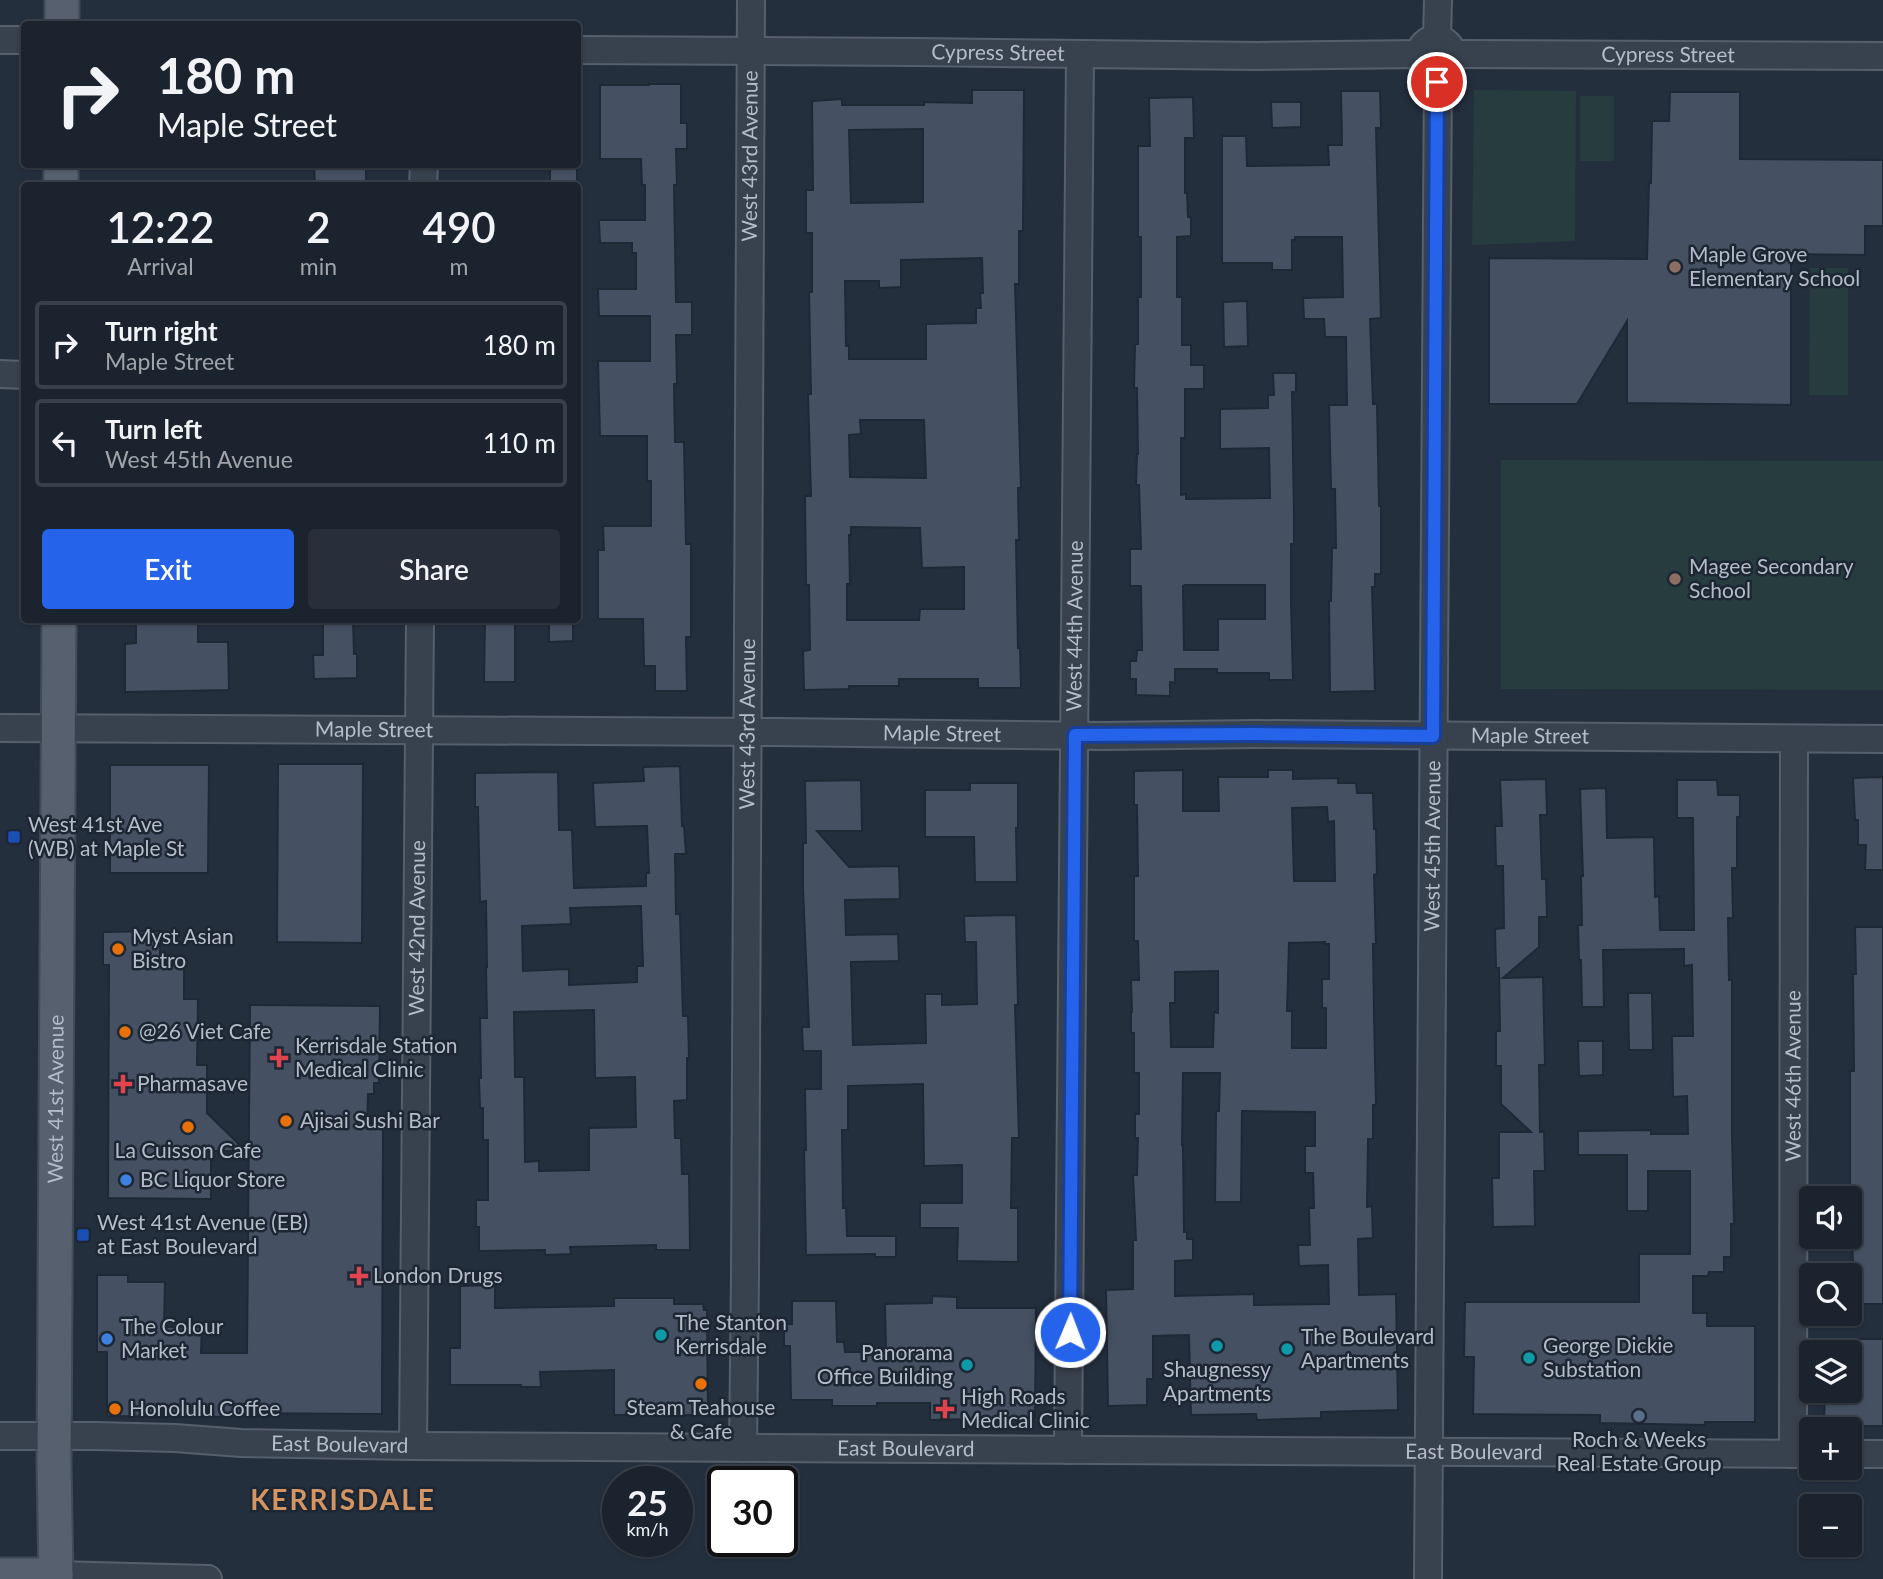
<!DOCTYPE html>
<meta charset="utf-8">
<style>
body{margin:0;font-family:Lato,sans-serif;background:#282f3a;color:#f1f3f6;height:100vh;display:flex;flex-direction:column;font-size:26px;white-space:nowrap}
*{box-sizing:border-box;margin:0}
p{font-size:23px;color:#a0a4aa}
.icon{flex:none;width:38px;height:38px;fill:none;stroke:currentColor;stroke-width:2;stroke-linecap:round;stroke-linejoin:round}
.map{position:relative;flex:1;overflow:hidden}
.drawer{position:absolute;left:21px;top:182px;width:560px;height:441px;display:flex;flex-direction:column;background:#1b232e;border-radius:7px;box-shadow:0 2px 5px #0004,0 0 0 2px #39404a}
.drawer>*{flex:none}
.banner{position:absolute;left:21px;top:21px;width:560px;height:147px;border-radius:7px;box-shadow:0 2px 5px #0004,0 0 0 2px #39404a;background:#1b232e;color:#f1f3f6;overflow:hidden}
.fabs{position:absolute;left:1799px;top:1186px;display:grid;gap:14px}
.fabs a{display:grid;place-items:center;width:63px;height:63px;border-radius:7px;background:#1b232e;box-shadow:0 2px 5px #0004,0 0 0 2px #39404a;font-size:35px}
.speed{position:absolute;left:602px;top:1466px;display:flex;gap:14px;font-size:35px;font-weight:700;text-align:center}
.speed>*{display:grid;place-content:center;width:91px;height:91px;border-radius:50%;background:#1b232e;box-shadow:0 2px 5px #0004,0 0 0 2px #39404a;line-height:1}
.speed small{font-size:18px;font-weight:400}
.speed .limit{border:4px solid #111;border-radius:10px;background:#fff;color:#111}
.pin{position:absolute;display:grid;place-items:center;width:60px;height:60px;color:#fff;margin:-30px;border:4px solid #fff;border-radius:50%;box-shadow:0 2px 7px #0007}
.me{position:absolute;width:77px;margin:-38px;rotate:1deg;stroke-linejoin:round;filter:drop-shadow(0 0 5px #0008)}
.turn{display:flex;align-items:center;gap:24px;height:147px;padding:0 21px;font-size:32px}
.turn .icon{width:91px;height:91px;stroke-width:2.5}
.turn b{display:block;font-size:49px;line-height:60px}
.eta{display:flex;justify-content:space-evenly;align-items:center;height:119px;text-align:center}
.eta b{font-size:42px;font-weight:600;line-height:49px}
.cta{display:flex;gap:14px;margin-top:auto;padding:14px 21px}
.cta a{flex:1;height:80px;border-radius:7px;background:#2563eb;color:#fff;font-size:28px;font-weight:600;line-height:80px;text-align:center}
.cta a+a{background:#282f3a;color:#f1f3f6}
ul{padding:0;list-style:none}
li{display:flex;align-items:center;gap:21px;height:88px;margin:0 14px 10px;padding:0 7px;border:4px solid #39404a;border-radius:7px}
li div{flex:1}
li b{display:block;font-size:26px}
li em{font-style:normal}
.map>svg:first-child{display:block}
.green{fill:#263c3f}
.building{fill:#455162;stroke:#1f2835;stroke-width:2;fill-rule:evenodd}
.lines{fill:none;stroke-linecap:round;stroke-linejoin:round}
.minor-casing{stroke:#565f6c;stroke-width:30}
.major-casing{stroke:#414a57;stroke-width:37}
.minor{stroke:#38414e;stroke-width:26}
.major{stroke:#56606e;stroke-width:33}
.route-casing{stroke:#184099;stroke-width:18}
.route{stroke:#2563eb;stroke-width:12}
.education-dot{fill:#8d6e63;stroke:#1d2633;stroke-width:2.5}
.transit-dot{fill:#1a4fb4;stroke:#1d2633;stroke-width:2.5}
.food-dot{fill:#e8710a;stroke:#1d2633;stroke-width:2.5}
.health-dot{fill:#e0444e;stroke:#1d2633;stroke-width:2.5}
.shop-dot{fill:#3f7fe0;stroke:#1d2633;stroke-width:2.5}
.culture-dot{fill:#0f9aa8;stroke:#1d2633;stroke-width:2.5}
.service-dot{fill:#5c6f8a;stroke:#1d2633;stroke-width:2.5}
.labels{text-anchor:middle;stroke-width:5;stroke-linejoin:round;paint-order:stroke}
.street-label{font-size:21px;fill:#b4bcc9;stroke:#1d2633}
.poi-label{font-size:21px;fill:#b4bcc9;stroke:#1d2633;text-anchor:start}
.district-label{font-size:28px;font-weight:bold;letter-spacing:2px;fill:#d59563;stroke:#1d2633}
</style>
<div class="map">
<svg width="1883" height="1579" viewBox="0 0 1883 1579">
<rect width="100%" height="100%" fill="#242f3e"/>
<!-- green -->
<path class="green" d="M1474,90L1576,91L1575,241L1472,245Z
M1580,96H1614V161H1580Z
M1810,268H1848V395H1809Z
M1501,460L1883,461V690L1501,689Z"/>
<!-- building -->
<path class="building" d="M649,84H681V123H687V149H676L677,185H674L676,302H692V335H676L677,384H674L675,442H684L686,544H691V637H686L687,691H655V666H644L643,619H598V550H604L603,526H651V481H647V436H600L598,361H650V316H599L598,289H636V253H632V243H600L599,220H645V185H642L641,159H600V85H649Z
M972,90H1024L1023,231H1019V284H1015L1021,488H1018L1019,540H1016L1018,648H1020L1021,688H978V679H899V686H849V689L804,690L803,651L810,650L809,585H806L805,496H811L808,394H811L809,292H812V233H806V190H813L812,101L842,99V105H924V102L972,103ZM923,129V202L851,203L849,130ZM982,258L983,293H980L981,308H976V323L926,324V359H849V346H846L845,281H879V288L901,287V260ZM860,420H924L926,478L850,477L849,435L861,434ZM851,527L920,528L922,568L964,567V609H920L919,620H847V584H850L849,535H851Z
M1341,91H1380L1381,128H1376L1381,318L1370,319L1373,404H1377L1379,506H1381V574H1375V587H1372L1375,691L1330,692L1329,601H1331L1332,548H1336L1335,489H1331L1329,405H1347L1346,337H1325L1324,319H1304L1303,298L1343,297L1342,237H1295V240H1292V270H1272V263H1222V136H1246L1247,166L1329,165L1328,145H1342Z
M1670,92H1740V159L1883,160V226H1865V255L1791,254V405L1627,403V321L1577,404H1489V258L1647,259L1649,182L1651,183L1652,121H1669Z
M1193,97L1194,138H1185V193H1187L1188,217H1191V236L1177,237V297H1182V345H1191V365H1204V389H1185V438H1181V495L1186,494V499L1270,498L1269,448L1220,449V409L1268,408V395H1274L1273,373H1296V392H1292L1294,516V544H1291V601L1293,680H1269V673H1217V669H1175V683L1170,682V696L1136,695V679H1130V661H1136L1137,650H1142L1141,586H1130V549H1141L1139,485H1136L1137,454H1138L1137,388H1134L1135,344H1138V297H1141V237H1138V146H1150L1149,98ZM1185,585H1265V619H1218V650H1184L1183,586Z
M1271,102H1301V127L1272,128Z
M314,164H366V184L315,185Z
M550,164H577V186H550Z
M1247,301L1248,346L1224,347L1223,302Z
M136,620H198V642H228L229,690L125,692V644L136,643Z
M323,620H353L354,654H357V678L314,679L313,655H323Z
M485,620H515V682H484Z
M549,620H573V641L549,642Z
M278,764H363L362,943L277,942Z
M110,765H209L208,873H110Z
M680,766L682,826H684L686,854H675L676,914H680L683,1016H688L689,1058H687V1100L674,1101L675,1138H681L682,1174H689L690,1250H656V1245L570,1247L571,1254L545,1255V1250L479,1251V1227H476V1200H488V1140H483V1108H480L479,1078H481L480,1018H487L486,967H487L486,901L480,902L478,807H475V773L558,772L559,830H572L574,888L646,886V873H649L647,826L595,827L593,783L644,781L643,767ZM641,906L643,966H637V982L569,985V969L523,971L522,926L571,924L570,908ZM594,1010L595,1078L635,1077L636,1127L589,1128V1170L539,1171V1161L525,1162L524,1077H515L514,1012Z
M1183,770V811H1219L1218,777H1268V770H1293V779L1338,778V783H1356L1357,793H1373L1374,829H1376L1377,874L1374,875L1376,944H1373L1374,1014L1376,1105H1373V1139H1368L1367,1207L1372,1206L1373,1238L1358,1239L1359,1295L1396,1294L1398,1410L1321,1412V1418L1257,1420L1256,1414L1191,1415L1189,1335L1153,1336V1379H1147V1405L1108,1406L1106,1290L1133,1289V1240H1136L1133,1175H1137L1138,1138H1135V1114H1139V1073H1134V1033H1131V1012H1132L1131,980H1139L1138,941H1134V876H1138L1137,805H1134V771ZM1327,807L1328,822L1334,821L1335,881H1294L1292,808ZM1325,942V944H1329V979H1322V1008H1326V1048H1292V1011H1287L1289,943ZM1218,971V1013L1214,1012L1213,1047H1171L1170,1003H1175V972ZM1183,1073H1220L1219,1111H1216L1215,1202H1241L1242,1111L1315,1112V1146H1305V1173H1313L1314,1208H1309L1310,1245H1298L1299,1266L1328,1265L1329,1304L1254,1305V1294L1175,1296V1261L1193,1260V1239H1187V1232H1184L1183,1145H1182Z
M1883,777V870H1865L1866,845H1858V820H1855L1853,778Z
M1546,779L1547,815H1540L1542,879H1546L1547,917H1539V947L1503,978L1543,977L1545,1065H1539L1540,1132L1544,1131L1545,1171H1534L1535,1226L1493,1227L1492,1178H1499V1132H1531L1501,1104V1066H1496V1031H1500L1499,968H1496L1495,929L1504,928L1503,866H1496L1495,826H1502L1500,780Z
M861,780L862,831H817L849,867L899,866L900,899L845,900L846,935L898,934L899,961L851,962L853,1045L926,1043L925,994H942V1005L977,1004L976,942H965L964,916L1016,915L1018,1005H1015L1019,1138H1012L1011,1208H1018V1262L957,1261L958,1228H920V1203H962V1165L924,1166L923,1084L848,1086V1130H842L843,1208H846L847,1236H896V1257H875V1254L806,1255L804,1150H806L805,1089H821V1051H803L802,1027H809L803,889V843H806L805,781Z
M1677,780H1717L1718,795H1740V817H1737V868H1732L1733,918H1728L1729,980H1732V1133L1734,1224H1731V1257H1724V1272H1709L1708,1276H1693V1313H1707V1326H1755V1422H1705V1425L1600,1423V1415L1473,1414L1474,1357H1464L1465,1302H1639V1254H1690V1171H1648V1211H1627V1155H1578V1131L1651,1130V1134H1688L1687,1096L1673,1097L1672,1036H1693L1692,965L1684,966V949L1603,950L1604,1007H1582L1581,960H1579L1578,925H1582L1581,876H1583L1580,789L1606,788L1607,838L1654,837L1655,897L1659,896L1660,930H1694L1693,818H1677Z
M970,783H1018V828H1016L1017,882H975L974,837H925V790H970Z
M1855,927H1883V1304H1850V1269H1853L1852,1214H1850V1071H1854L1853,974H1856Z
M160,931V965H184V999H198L197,1065H207V1113L246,1151H211V1199L108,1198L109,965H103V932Z
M1628,993H1652L1653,1050H1629Z
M250,1005L380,1006L379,1083H374V1094H368L367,1129H383L382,1414L226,1413V1417L107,1416V1352H97V1275H128V1282H165L164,1327H202L201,1353H247Z
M1578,1041H1603V1075L1579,1076Z
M495,1285V1308L614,1306V1298H674V1304H703L704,1310H707L708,1415H614V1370L540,1372L541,1387H521V1385H450V1348H460V1286Z
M932,1296L957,1297V1308H1036L1035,1418L930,1420V1403H877V1406H832V1400H791L790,1346H784V1324H792V1301H836L837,1342H844L845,1352H886L885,1304L932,1303Z
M1850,1339H1883V1426H1824L1825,1391H1850Z"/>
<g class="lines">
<!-- minor casing -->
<g class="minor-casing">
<g id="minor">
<path d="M1437,38L1438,0"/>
<circle cx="1436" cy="55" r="16"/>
<path d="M0,40H24"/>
<path id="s1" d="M578,50L914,52L1257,56L1420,54"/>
<path id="s2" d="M1453,54L1883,56"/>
<path d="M423,186L424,164"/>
<path d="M0,374L24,375"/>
<path id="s3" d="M0,728L777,732L1102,736L1256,734L1883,739"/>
<path id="s4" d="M0,1436H95L175,1438L241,1443L413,1446L1811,1454"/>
<path id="s5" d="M413,1446L420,620"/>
<path id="s6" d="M743,1448L745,1276L751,0"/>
<path id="s7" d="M1068,1450L1080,54"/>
<path id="s8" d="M1793,1454L1794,739"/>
<path d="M1850,1454H1883"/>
<path d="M56,1575L208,1579"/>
<path id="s9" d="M1428,1579L1438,71"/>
</g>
</g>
<!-- major casing -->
<g class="major-casing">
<g id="major">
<path d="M62,0V24"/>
<path d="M61,186V164"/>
<path d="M0,1575H56"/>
<path id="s10" d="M56,1579L54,1463L59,620"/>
</g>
</g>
<!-- minor -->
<use href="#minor" class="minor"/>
<!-- major -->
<use href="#major" class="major"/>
</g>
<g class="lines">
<!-- route casing -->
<g class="route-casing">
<path id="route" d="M1070,1332L1075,735L1256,734L1433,736L1437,82"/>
</g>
<!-- route -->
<use href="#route" class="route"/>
</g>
<!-- markers -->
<g class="education-dot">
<circle cx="1675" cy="267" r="7"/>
<circle cx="1675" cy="579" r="7"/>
</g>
<g class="transit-dot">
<rect x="7" y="830" width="14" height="14" rx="3.5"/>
<rect x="76" y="1228" width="14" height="14" rx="3.5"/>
</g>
<g class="food-dot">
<circle cx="118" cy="949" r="7"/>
<circle cx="125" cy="1032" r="7"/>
<circle cx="286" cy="1121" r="7"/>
<circle cx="188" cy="1127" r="7"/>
<circle cx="701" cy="1384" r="7"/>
<circle cx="115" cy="1409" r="7"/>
</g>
<g class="health-dot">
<path d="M275.5 1047.5h7v7h7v7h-7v7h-7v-7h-7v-7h7z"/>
<path d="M119.5 1073.5h7v7h7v7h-7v7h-7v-7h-7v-7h7z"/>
<path d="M355.5 1265.5h7v7h7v7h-7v7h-7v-7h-7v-7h7z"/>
<path d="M941.5 1398.5h7v7h7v7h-7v7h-7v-7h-7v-7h7z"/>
</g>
<g class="shop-dot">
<circle cx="126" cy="1180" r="7"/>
<circle cx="107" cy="1339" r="7"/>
</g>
<g class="culture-dot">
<circle cx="661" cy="1335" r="7"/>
<circle cx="1217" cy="1346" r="7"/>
<circle cx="1287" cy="1349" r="7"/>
<circle cx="1529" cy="1358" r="7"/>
<circle cx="967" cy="1365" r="7"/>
</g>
<circle class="service-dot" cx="1639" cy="1416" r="7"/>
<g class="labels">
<!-- street labels -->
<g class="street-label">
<text dy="7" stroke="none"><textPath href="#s1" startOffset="420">Cypress Street</textPath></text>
<text dy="7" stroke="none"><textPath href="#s2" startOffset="215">Cypress Street</textPath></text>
<text dy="7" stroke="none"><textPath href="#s6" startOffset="1292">West 43rd Avenue</textPath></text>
<text dy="7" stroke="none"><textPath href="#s7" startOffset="824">West 44th Avenue</textPath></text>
<text dy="7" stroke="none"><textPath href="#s6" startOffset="724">West 43rd Avenue</textPath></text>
<text dy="7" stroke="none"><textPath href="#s3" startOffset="374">Maple Street</textPath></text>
<text dy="7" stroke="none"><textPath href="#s3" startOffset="942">Maple Street</textPath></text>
<text dy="7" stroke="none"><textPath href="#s3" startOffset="1530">Maple Street</textPath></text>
<text dy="7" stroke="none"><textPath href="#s9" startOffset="733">West 45th Avenue</textPath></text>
<text dy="7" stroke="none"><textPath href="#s5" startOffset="518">West 42nd Avenue</textPath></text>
<text dy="7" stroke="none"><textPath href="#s8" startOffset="378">West 46th Avenue</textPath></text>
<text dy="7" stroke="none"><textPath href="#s10" startOffset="480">West 41st Avenue</textPath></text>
<text dy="7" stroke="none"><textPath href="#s4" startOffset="340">East Boulevard</textPath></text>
<text dy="7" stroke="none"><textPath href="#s4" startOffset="906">East Boulevard</textPath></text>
<text dy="7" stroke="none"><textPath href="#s4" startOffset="1474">East Boulevard</textPath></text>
</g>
<!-- poi labels -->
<g class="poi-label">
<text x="1689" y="262">Maple Grove<tspan x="1689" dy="24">Elementary School</tspan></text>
<text x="1689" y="574">Magee Secondary<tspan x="1689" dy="24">School</tspan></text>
<text x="28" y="832">West 41st Ave<tspan x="28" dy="24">(WB) at Maple St</tspan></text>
<text x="132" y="944">Myst Asian<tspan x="132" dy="24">Bistro</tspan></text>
<text x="139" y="1039">@26 Viet Cafe</text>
<text x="295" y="1053">Kerrisdale Station<tspan x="295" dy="24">Medical Clinic</tspan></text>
<text x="137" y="1091">Pharmasave</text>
<text x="300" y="1128">Ajisai Sushi Bar</text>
<text x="188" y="1158" text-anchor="middle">La Cuisson Cafe</text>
<text x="140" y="1187">BC Liquor Store</text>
<text x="97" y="1230">West 41st Avenue (EB)<tspan x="97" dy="24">at East Boulevard</tspan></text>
<text x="373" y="1283">London Drugs</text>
<text x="675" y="1330">The Stanton<tspan x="675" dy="24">Kerrisdale</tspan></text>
<text x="121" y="1334">The Colour<tspan x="121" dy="24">Market</tspan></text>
<text x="1301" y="1344">The Boulevard<tspan x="1301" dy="24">Apartments</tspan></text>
<text x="1543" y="1353">George Dickie<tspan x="1543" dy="24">Substation</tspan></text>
<text x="953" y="1360" text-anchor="end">Panorama<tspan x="953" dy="24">Office Building</tspan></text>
<text x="1217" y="1377" text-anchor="middle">Shaugnessy<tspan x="1217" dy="24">Apartments</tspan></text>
<text x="961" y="1404">High Roads<tspan x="961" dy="24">Medical Clinic</tspan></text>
<text x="701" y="1415" text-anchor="middle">Steam Teahouse<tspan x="701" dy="24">&amp; Cafe</tspan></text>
<text x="129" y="1416">Honolulu Coffee</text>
<text x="1639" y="1447" text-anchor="middle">Roch &amp; Weeks<tspan x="1639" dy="24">Real Estate Group</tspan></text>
</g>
<!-- district labels -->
<g class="district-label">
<text x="343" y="1510">KERRISDALE</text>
</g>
</g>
</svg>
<div class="fabs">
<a><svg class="icon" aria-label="sound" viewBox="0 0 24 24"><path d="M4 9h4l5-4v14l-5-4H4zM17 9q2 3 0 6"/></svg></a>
<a><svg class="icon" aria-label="search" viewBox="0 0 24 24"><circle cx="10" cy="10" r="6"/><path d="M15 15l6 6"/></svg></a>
<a><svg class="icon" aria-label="layers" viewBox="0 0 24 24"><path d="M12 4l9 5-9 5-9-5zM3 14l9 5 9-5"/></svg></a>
<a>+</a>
<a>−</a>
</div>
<div class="speed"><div>25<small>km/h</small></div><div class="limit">30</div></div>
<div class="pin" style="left:1437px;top:82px;background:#d93025"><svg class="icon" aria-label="arrive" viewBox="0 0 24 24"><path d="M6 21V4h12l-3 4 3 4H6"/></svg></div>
<svg class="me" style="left:1070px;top:1332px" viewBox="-20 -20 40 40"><circle r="17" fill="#2563eb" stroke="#fff" stroke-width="3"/><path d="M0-11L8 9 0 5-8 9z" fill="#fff"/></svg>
<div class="banner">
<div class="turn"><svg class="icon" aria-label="right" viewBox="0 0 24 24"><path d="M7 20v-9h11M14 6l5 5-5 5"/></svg><div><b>180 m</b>Maple Street</div></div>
</div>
<section class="drawer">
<div class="eta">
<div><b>12:22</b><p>Arrival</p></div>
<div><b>2</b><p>min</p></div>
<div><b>490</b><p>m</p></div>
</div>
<ul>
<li><svg class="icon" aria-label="right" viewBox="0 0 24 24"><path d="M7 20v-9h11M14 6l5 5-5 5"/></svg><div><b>Turn right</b><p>Maple Street</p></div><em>180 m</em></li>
<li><svg class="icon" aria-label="left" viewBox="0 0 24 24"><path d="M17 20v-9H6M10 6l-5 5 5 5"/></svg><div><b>Turn left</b><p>West 45th Avenue</p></div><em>110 m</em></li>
</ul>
<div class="cta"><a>Exit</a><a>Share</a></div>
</section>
</div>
